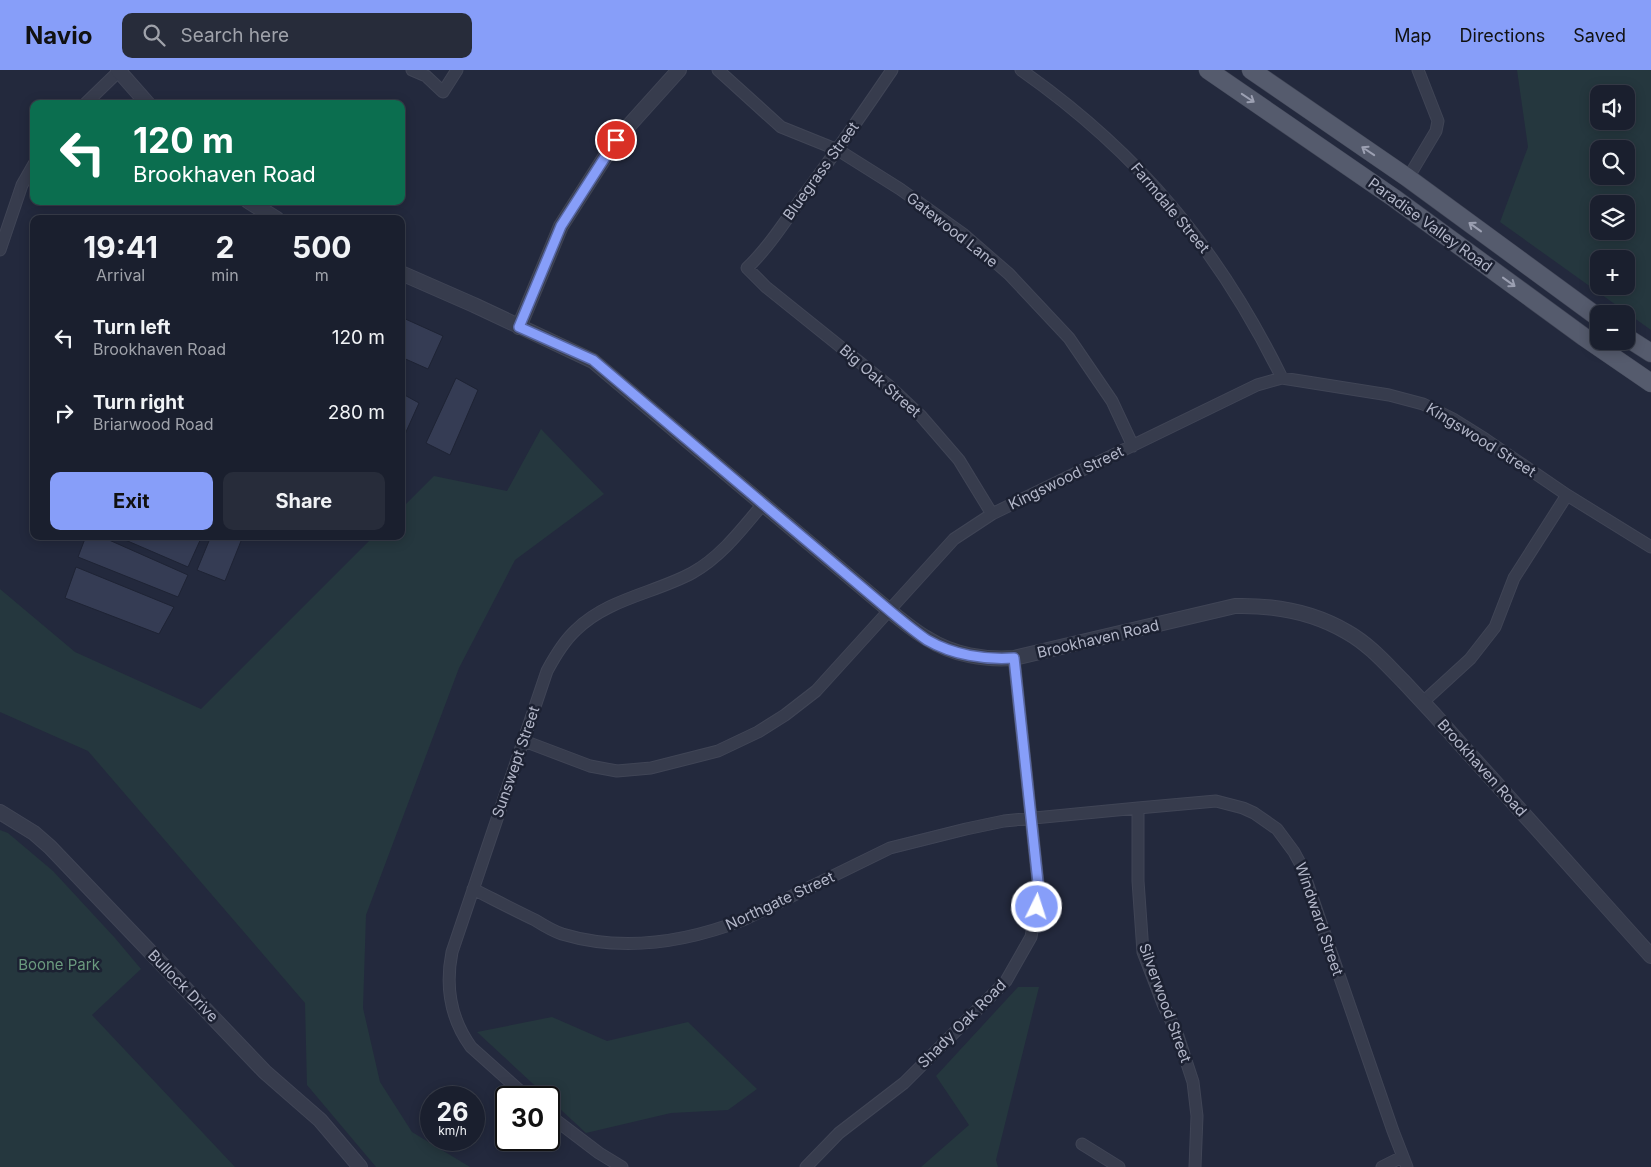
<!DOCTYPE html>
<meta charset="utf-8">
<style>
body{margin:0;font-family:Inter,sans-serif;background:#272c3a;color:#f1f3f6;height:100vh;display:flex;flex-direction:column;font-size:19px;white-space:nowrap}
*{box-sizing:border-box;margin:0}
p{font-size:16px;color:#9fa2aa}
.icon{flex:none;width:28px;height:28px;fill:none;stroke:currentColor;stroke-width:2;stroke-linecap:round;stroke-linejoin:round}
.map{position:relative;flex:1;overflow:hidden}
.panel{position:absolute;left:30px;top:145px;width:375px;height:325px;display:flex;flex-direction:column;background:#1a1f2e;border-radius:10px;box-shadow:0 2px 12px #0003,0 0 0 1px #383d4a}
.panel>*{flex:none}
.hud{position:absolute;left:30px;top:30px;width:375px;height:105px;border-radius:10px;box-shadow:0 2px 12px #0003,0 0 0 1px #383d4a;background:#0b6e4f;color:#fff;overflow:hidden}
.fabs{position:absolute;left:1590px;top:15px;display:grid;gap:10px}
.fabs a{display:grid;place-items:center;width:45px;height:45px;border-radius:10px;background:#1a1f2e;box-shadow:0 2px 12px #0003,0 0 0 1px #383d4a;font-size:25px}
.speed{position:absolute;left:420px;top:1016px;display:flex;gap:10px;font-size:25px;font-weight:700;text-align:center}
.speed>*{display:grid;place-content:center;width:65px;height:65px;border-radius:50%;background:#1a1f2e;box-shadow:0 2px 12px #0003,0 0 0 1px #383d4a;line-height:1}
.speed small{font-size:12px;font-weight:400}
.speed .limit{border:2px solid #111;border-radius:8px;background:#fff;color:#111}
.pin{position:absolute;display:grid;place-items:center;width:42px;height:42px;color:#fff;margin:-21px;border:2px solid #fff;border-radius:50%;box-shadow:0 1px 5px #0007}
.me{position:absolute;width:55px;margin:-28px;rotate:4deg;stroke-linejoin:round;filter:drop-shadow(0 0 4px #0008)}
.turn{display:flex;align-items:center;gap:18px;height:105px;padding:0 20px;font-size:22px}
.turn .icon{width:65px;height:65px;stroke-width:2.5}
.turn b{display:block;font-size:35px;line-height:42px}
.eta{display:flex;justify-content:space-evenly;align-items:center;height:85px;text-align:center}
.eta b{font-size:30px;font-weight:700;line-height:35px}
.button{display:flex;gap:10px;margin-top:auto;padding:10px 20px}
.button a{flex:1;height:58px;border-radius:10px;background:#879ef9;color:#111;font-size:20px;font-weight:700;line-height:58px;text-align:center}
.button a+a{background:#272c3a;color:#f1f3f6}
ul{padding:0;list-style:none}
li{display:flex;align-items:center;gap:15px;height:75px;padding:0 20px}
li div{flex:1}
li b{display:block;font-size:19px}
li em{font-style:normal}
header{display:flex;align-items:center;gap:30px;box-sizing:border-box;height:70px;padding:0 25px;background:#879ef9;color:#111}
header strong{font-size:24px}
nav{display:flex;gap:28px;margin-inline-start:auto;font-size:18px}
.search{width:350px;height:45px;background:#272c3a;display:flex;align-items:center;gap:12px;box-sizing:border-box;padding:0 18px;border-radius:10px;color:#9fa2aa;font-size:19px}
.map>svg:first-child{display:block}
.green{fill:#25373e;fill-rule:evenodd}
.building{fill:#353c54;stroke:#1e2334}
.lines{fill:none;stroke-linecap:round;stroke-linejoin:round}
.minor-casing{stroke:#404556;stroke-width:13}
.tertiary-casing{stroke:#404556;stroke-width:16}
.primary-casing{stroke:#404556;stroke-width:19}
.minor{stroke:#373c4d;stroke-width:11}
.tertiary{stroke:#373c4d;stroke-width:14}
.primary{stroke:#555b6d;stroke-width:18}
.oneway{stroke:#9ca0b2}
.route-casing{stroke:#5867a2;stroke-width:12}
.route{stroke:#879ef9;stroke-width:9}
.labels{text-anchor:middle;stroke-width:5;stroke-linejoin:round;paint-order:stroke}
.street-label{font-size:15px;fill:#b3b7c9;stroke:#1c2132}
.park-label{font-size:15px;fill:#6a9a7e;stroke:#1c2132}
</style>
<header>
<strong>Navio</strong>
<div class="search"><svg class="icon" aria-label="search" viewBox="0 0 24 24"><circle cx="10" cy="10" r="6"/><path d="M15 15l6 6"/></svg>Search here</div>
<nav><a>Map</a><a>Directions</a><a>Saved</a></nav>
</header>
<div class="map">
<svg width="1651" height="1097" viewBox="0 0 1651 1097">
<rect width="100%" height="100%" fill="#23293d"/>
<!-- green -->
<path class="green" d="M1517,0H1651V260L1500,152L1528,77ZM1599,24H1626V51H1599ZM1599,79H1626V106H1599ZM1599,134H1626V161H1599ZM1599,189H1626V216H1599Z
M541,359L604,424L515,490L459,598L366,845L363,938L380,1012L412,1062L470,1097H376L307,1015L305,933L88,681L0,642V519L75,582L201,639L374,466H401V439L434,406L507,421Z
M0,760L8,763L53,801L115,868L141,899L92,945L235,1097H0Z
M1018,917H1039L996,1090L998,1097H921L969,1055L936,1006Z
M552,947L607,971L688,952L757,1019L728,1040L671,1043L586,1063L477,962Z"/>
<!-- building -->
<path class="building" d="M401,247L443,266L428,299L401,287Z
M456,308L478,320L450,385L426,373Z
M401,323L419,333L401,373Z
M86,466H100L188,505L178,527L78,487Z
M116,466H202L188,497Z
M211,466H243L225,511L197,500Z
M76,497L174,537L159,564L65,528Z"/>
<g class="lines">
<!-- minor casing -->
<g class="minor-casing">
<path id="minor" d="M412,0L426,6L443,22L457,0
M718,0L781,57L838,80L900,119L963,164L1009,204L1069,268L1112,331L1133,376
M892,0C862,44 833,87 801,129C784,153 768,178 747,198L766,217L888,315L921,346L959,390L992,444
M1021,0C1139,83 1218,178 1282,308
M85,34L120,0
M1408,108L1436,61L1438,51L1418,0
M0,180L22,115L34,94
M1423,632L1470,589L1495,557L1514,508L1567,425
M524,671L590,696L617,701L651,698L718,681L758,662L785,645L816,621L954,469L992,444L1257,315L1282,308L1389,325L1423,334L1453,349L1485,369L1567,425L1651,477
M1138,738V811L1143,882L1163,934L1177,963L1193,1012L1197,1046L1195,1097
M473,819C493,829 514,840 535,850C543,855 553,861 562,864C622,882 686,872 743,850L890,778L966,759L1004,751L1138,738L1216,731L1243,738L1254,743L1277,759L1294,782L1301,795L1393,1061L1407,1097
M528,1028L471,977C450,948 445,917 452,882L547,601C555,586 564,571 576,560C607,529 655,523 692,503C721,487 742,459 763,434
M549,1045L599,1083L622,1097
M1082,1074L1119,1097
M806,1097L839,1063L904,1013L1006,911L1031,867L1039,822L1014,588
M1382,1097L1402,1087"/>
</g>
<!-- tertiary casing -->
<g class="tertiary-casing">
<path id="tertiary" d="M118,0L148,34
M248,131L277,149
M401,203L474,235L593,291L890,541C902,551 914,561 928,569C953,585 985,590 1014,588L1235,536C1274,535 1313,542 1347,562C1370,575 1386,594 1404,612C1424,633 1444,655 1463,677C1526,746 1588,816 1651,886
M519,257L561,156L616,70L679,0
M0,742L34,763L50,777L265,1002L320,1050L360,1097"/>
</g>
<!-- primary casing -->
<g class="primary-casing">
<path id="primary" d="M1208,0L1394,128L1584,267L1651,313
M1251,0L1408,108L1599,248
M1626,267L1651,283"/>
</g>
<!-- minor -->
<use href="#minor" class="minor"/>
<!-- tertiary -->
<use href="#tertiary" class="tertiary"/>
<!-- primary -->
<use href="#primary" class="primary"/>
</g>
<!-- one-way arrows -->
<defs><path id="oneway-shaft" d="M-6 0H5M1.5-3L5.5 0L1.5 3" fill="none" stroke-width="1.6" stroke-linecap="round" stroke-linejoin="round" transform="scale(1.25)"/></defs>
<g class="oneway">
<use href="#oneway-shaft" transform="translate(1248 28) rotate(34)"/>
<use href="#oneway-shaft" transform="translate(1368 81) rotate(-146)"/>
<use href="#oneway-shaft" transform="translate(1475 157) rotate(-144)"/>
<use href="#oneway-shaft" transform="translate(1509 212) rotate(36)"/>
</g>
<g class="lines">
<!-- route casing -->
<g class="route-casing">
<path id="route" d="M616,70L561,156L519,257L593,290L890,541C902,551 914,561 927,570C953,585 985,590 1014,588L1039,822L1037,837"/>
</g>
<!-- route -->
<use href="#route" class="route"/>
</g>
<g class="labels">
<!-- street labels -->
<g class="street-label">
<text transform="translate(821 101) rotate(-54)" y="5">Bluegrass Street</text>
<text transform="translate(1170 138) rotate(50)" y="5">Farmdale Street</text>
<text transform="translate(1430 155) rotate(36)" y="5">Paradise Valley Road</text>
<text transform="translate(952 160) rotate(38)" y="5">Gatewood Lane</text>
<text transform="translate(880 311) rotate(41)" y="5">Big Oak Street</text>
<text transform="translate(1481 370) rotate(32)" y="5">Kingswood Street</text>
<text transform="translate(1066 408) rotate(-26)" y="5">Kingswood Street</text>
<text transform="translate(1098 569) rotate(-13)" y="5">Brookhaven Road</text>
<text transform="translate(516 692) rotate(-71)" y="5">Sunswept Street</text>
<text transform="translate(1482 698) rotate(48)" y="5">Brookhaven Road</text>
<text transform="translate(780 831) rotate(-25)" y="5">Northgate Street</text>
<text transform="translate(1319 849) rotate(71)" y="5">Windward Street</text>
<text transform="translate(183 916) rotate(46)" y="5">Bullock Drive</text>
<text transform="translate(1165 933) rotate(70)" y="5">Silverwood Street</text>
<text transform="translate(962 954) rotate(-45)" y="5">Shady Oak Road</text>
</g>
<!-- park labels -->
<g class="park-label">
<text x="59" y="900">Boone Park</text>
</g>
</g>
</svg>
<div class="fabs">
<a><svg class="icon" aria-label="sound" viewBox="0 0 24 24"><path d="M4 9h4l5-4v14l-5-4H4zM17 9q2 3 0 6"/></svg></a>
<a><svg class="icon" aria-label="search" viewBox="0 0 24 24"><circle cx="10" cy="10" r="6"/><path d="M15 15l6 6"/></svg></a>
<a><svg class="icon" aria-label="layers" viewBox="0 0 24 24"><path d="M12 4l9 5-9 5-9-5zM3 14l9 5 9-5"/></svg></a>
<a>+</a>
<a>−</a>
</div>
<div class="speed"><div>26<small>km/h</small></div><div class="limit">30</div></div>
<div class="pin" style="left:616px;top:70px;background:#d93025"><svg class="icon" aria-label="arrive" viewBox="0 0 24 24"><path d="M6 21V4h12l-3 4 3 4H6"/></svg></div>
<svg class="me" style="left:1037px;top:837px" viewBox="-20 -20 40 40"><circle r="17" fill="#879ef9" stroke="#fff" stroke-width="3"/><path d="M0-11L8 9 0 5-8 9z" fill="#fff"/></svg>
<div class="hud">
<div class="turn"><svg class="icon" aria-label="left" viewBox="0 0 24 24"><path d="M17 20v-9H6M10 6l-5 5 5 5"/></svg><div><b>120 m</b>Brookhaven Road</div></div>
</div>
<section class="panel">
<div class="eta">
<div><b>19:41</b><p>Arrival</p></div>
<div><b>2</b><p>min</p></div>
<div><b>500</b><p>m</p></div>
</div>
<ul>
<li><svg class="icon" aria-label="left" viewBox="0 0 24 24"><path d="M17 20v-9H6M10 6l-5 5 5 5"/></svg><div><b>Turn left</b><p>Brookhaven Road</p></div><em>120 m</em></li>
<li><svg class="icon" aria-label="right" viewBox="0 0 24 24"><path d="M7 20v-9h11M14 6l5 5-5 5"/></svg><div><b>Turn right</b><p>Briarwood Road</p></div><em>280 m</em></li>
</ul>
<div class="button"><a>Exit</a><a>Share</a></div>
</section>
</div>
